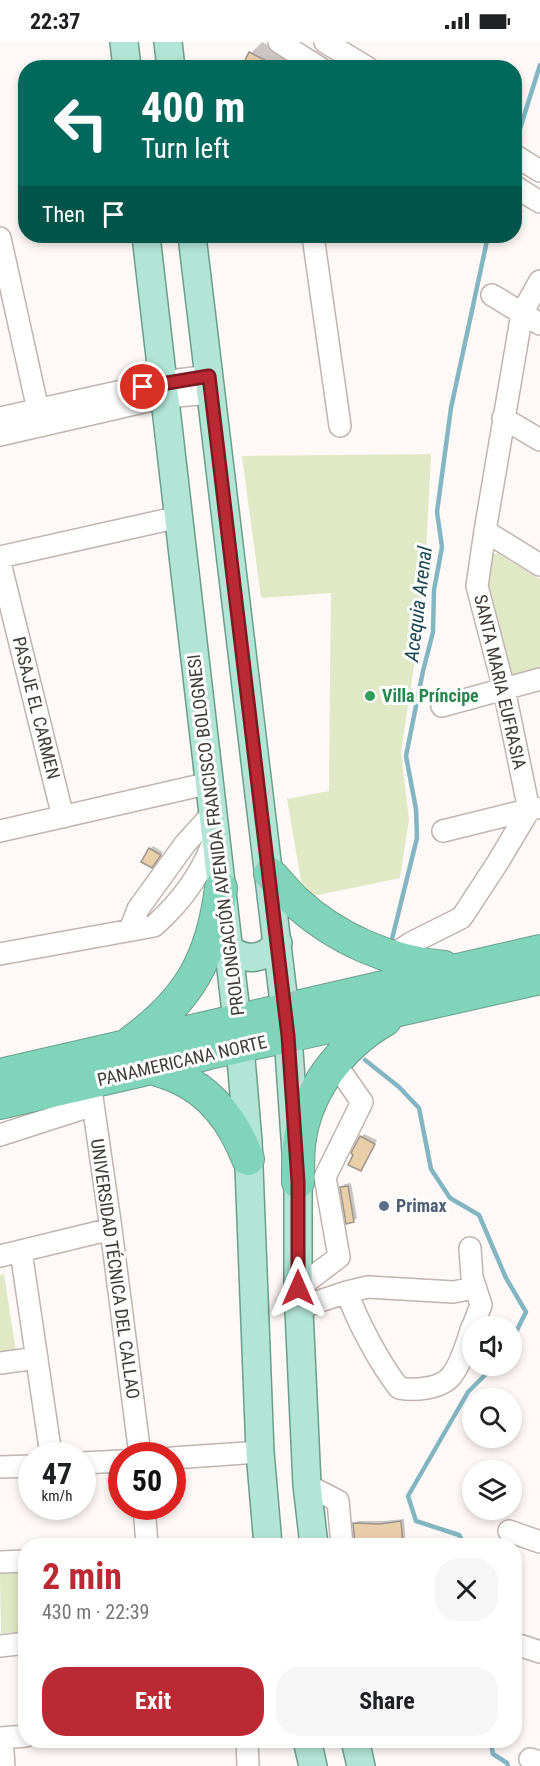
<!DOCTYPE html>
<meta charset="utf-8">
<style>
body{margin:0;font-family:"Roboto Condensed",sans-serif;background:#f6f6f6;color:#202124;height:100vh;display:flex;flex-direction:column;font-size:22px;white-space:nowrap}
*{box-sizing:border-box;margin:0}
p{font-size:20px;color:#757577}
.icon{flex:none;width:33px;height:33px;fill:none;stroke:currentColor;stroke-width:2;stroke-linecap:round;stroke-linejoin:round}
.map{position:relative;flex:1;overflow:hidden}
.panel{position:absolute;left:18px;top:1496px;width:504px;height:210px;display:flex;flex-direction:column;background:#fff;border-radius:24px;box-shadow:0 3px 9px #0003}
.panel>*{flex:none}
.hud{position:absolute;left:18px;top:18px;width:504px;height:183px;border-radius:24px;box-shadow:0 3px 9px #0003;background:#00695c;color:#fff;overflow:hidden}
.controls{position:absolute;left:462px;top:1274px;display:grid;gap:12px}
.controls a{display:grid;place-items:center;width:60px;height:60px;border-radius:50%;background:#fff;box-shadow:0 3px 9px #0003;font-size:30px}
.speed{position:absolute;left:18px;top:1400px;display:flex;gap:12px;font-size:30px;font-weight:700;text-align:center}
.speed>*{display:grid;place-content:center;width:78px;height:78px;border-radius:50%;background:#fff;box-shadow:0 3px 9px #0003;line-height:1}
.speed small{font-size:15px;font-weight:400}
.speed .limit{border:9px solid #d22;background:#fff;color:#111}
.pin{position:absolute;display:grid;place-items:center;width:51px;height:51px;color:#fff;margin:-26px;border:3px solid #fff;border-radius:50%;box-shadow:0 2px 6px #0007}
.me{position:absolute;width:66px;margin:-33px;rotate:0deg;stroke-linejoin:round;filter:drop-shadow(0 0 4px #0008)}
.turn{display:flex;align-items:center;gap:21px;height:126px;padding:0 24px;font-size:27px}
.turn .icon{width:78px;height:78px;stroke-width:2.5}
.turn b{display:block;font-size:42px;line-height:51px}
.then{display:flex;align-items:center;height:57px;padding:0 24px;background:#0003;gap:12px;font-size:22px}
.round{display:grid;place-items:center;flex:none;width:63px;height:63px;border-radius:24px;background:#f6f6f6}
.headline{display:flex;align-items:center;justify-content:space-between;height:102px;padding:0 24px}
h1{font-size:36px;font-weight:700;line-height:45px;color:#bb2a34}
.button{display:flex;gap:12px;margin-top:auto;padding:12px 24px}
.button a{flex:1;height:69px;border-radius:24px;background:#bb2a34;color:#fff;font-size:24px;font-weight:700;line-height:69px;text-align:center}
.button a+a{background:#f6f6f6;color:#202124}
.status{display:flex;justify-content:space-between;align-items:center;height:42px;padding:0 30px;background:#fff;direction:ltr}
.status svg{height:16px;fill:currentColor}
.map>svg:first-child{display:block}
.green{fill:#e0e8c5}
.shadow{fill:#0003}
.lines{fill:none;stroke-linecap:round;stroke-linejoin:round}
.stream{stroke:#83b6c3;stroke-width:4.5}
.building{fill:#e9ceaa;stroke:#9b948a;stroke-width:1.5}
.minor-casing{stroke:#c1b4af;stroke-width:24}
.major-casing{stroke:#699e8c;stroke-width:30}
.highway-casing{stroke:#699e8c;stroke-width:34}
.minor{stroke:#fff;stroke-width:21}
.major{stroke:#b2e5d6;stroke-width:27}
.highway{stroke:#7fd4ba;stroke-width:32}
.route-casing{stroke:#7a1b22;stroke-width:15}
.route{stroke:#bb2a34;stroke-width:10}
.leisure-dot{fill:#2e9e5b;stroke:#fff;stroke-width:2}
.service-dot{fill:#5c6f8a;stroke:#fff;stroke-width:2}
.labels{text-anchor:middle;stroke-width:6;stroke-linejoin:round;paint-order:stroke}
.street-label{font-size:18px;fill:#403b38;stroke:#fff}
.leisure-label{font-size:18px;font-weight:bold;fill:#27864d;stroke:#fff;text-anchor:start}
.service-label{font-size:18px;font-weight:bold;fill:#4e5e75;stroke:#fff;text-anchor:start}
.water-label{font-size:20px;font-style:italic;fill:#194651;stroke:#fff}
</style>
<div class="status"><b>22:37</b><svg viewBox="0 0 49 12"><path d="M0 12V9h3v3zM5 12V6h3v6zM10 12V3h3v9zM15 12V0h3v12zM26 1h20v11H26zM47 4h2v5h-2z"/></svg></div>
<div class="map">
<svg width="540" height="1724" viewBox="0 0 540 1724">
<rect width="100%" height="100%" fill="#fef8f6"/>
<!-- green -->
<path class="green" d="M431,412L426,512L418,598L401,710L409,778L400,836L304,856L287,757L329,749L331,551L261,556L242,414Z
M497,511L540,537V631L506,639L484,548L489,513Z
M4,1232L16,1310L0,1314V1233Z
M25,1529V1590L1,1591L0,1531Z"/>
<!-- shadow -->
<path class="shadow" d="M262,0L311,26H243L251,11Z
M153,804L163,810L155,821L150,807Z
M364,1092L377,1098L361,1127V1095Z
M351,1141L357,1176L353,1179L341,1146L345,1142Z
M404,1477L406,1503H356L354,1482L358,1479H384Z"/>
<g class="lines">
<!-- stream -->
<path class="stream" d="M518,93L540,23
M392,897L417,796L416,767L406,714L423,629L433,590L434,548L442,505L437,470L451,366L488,194
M365,1018L399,1045L419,1066L431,1127L450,1156L479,1173L506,1236L526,1270L512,1298
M465,1503L459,1493L416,1479L408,1454L468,1350L495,1323
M490,1698L493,1712L507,1721L508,1724"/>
</g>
<!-- building -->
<path class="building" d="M249,10L280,26H241Z
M149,806L161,813L152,826L141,820Z
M360,1094L375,1102L361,1129L348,1123L353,1113L351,1111Z
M348,1144L354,1180L346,1182L340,1145Z
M401,1479L403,1503H355L353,1481L380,1482Z"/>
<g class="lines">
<!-- minor casing -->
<g class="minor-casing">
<path id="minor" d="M279,0L320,26
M325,0L368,26
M514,113L540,129
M514,144L540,160
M313,194L340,384
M0,196L38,368
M492,253L540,282
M0,376L163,340L209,334
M503,376L540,398
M0,393L165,355L211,351
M485,489L540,523
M0,515L179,475
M0,521L63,775
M442,664L540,637
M0,789L210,741
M443,789L536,766
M130,888L138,867L185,802L213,771
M0,912L154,884C182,859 203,830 215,795
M390,915L411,901L461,876L464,872L498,820L529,768L504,647L477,544L485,489L522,271L540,239
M90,1041L111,1187L140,1413
M0,1093L93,1063
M470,1206L472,1235L481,1263L473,1284
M21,1209L51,1413
M0,1214L111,1187
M298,1246L339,1215L325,1135L362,1060L334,1020
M347,1250C357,1279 380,1322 399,1346C414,1349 442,1347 452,1333C462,1320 467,1300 472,1285
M299,1266L347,1250L368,1245L453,1250L475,1246
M0,1321L37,1316
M172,1416L260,1410
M82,1421L122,1419
M0,1425L32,1424
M307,1443L338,1459L342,1503
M144,1464L147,1503
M509,1489L540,1500
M0,1520L26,1519
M519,1603L540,1610
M0,1604L26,1601
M0,1696L26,1694
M2,1696L4,1724
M247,1698L248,1724
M530,1717L540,1720"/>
</g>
<!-- major casing -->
<g class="major-casing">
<path id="major" d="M124,0L127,26
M168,0L171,26
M146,194L240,1005L248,1099L260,1410L268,1503
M192,194L288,994L298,1140V1246L307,1443L314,1503
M229,907C246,920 264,918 278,901
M307,1698L313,1724
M355,1698L361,1724"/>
</g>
<!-- highway casing -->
<g class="highway-casing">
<path id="highway" d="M270,832C278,840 286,850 295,859C335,896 389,920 444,925
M131,1000C190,957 212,916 221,846
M152,1026C161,1029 171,1032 179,1036C214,1052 235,1083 248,1117
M0,1033L540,909
M0,1061L152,1026L209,1011L334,984L403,967L540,936
M298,1140C298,1128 298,1115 299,1103C305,1050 340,1004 385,978"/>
</g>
<!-- minor -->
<use href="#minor" class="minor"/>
<!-- major -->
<use href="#major" class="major"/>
<!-- highway -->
<use href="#highway" class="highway"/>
</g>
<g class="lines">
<!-- route casing -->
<g class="route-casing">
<path id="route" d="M143,345L209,334L288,994L298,1140V1246"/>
</g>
<!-- route -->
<use href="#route" class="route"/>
</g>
<!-- markers -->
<circle class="leisure-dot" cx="370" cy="654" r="6"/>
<circle class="service-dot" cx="384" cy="1164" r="6"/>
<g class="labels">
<!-- street labels -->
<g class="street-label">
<text transform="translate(500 640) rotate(77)" y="6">SANTA MARIA EUFRASIA</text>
<text transform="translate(36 666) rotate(76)" y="6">PASAJE EL CARMEN</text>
<text transform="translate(216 793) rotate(-97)" y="6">PROLONGACIÓN AVENIDA FRANCISCO BOLOGNESI</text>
<text transform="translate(182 1019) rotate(-13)" y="6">PANAMERICANA NORTE</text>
<text transform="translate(115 1227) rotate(82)" y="6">UNIVERSIDAD TÉCNICA DEL CALLAO</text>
</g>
<!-- leisure labels -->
<g class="leisure-label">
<text x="382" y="660">Villa Príncipe</text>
</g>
<!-- service labels -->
<g class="service-label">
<text x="396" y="1170">Primax</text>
</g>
<!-- water labels -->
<g class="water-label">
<text transform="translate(418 562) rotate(-83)" y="7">Acequia Arenal</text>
</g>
</g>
</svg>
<div class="controls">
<a><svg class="icon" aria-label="sound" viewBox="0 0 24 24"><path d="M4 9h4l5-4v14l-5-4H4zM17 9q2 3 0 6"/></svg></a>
<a><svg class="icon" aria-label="search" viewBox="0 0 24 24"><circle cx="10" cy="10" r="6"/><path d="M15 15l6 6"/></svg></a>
<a><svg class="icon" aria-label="layers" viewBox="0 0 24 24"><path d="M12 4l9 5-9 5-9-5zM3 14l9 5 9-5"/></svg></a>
</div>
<div class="speed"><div>47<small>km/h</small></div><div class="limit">50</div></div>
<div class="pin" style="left:143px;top:345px;background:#d93025"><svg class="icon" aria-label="arrive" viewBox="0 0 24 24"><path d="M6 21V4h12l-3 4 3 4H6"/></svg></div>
<svg class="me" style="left:298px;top:1246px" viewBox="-20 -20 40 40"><path d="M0-17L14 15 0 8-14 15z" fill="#bb2a34" stroke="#fff" stroke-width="4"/></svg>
<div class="hud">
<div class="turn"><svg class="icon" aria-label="left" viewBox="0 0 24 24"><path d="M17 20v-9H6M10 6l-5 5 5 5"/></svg><div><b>400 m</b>Turn left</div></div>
<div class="then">Then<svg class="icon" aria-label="arrive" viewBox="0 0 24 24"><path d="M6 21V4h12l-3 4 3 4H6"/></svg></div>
</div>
<section class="panel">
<div class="headline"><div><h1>2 min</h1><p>430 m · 22:39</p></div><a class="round"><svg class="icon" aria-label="close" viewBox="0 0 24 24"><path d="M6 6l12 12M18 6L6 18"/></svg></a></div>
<div class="button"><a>Exit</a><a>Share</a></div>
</section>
</div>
